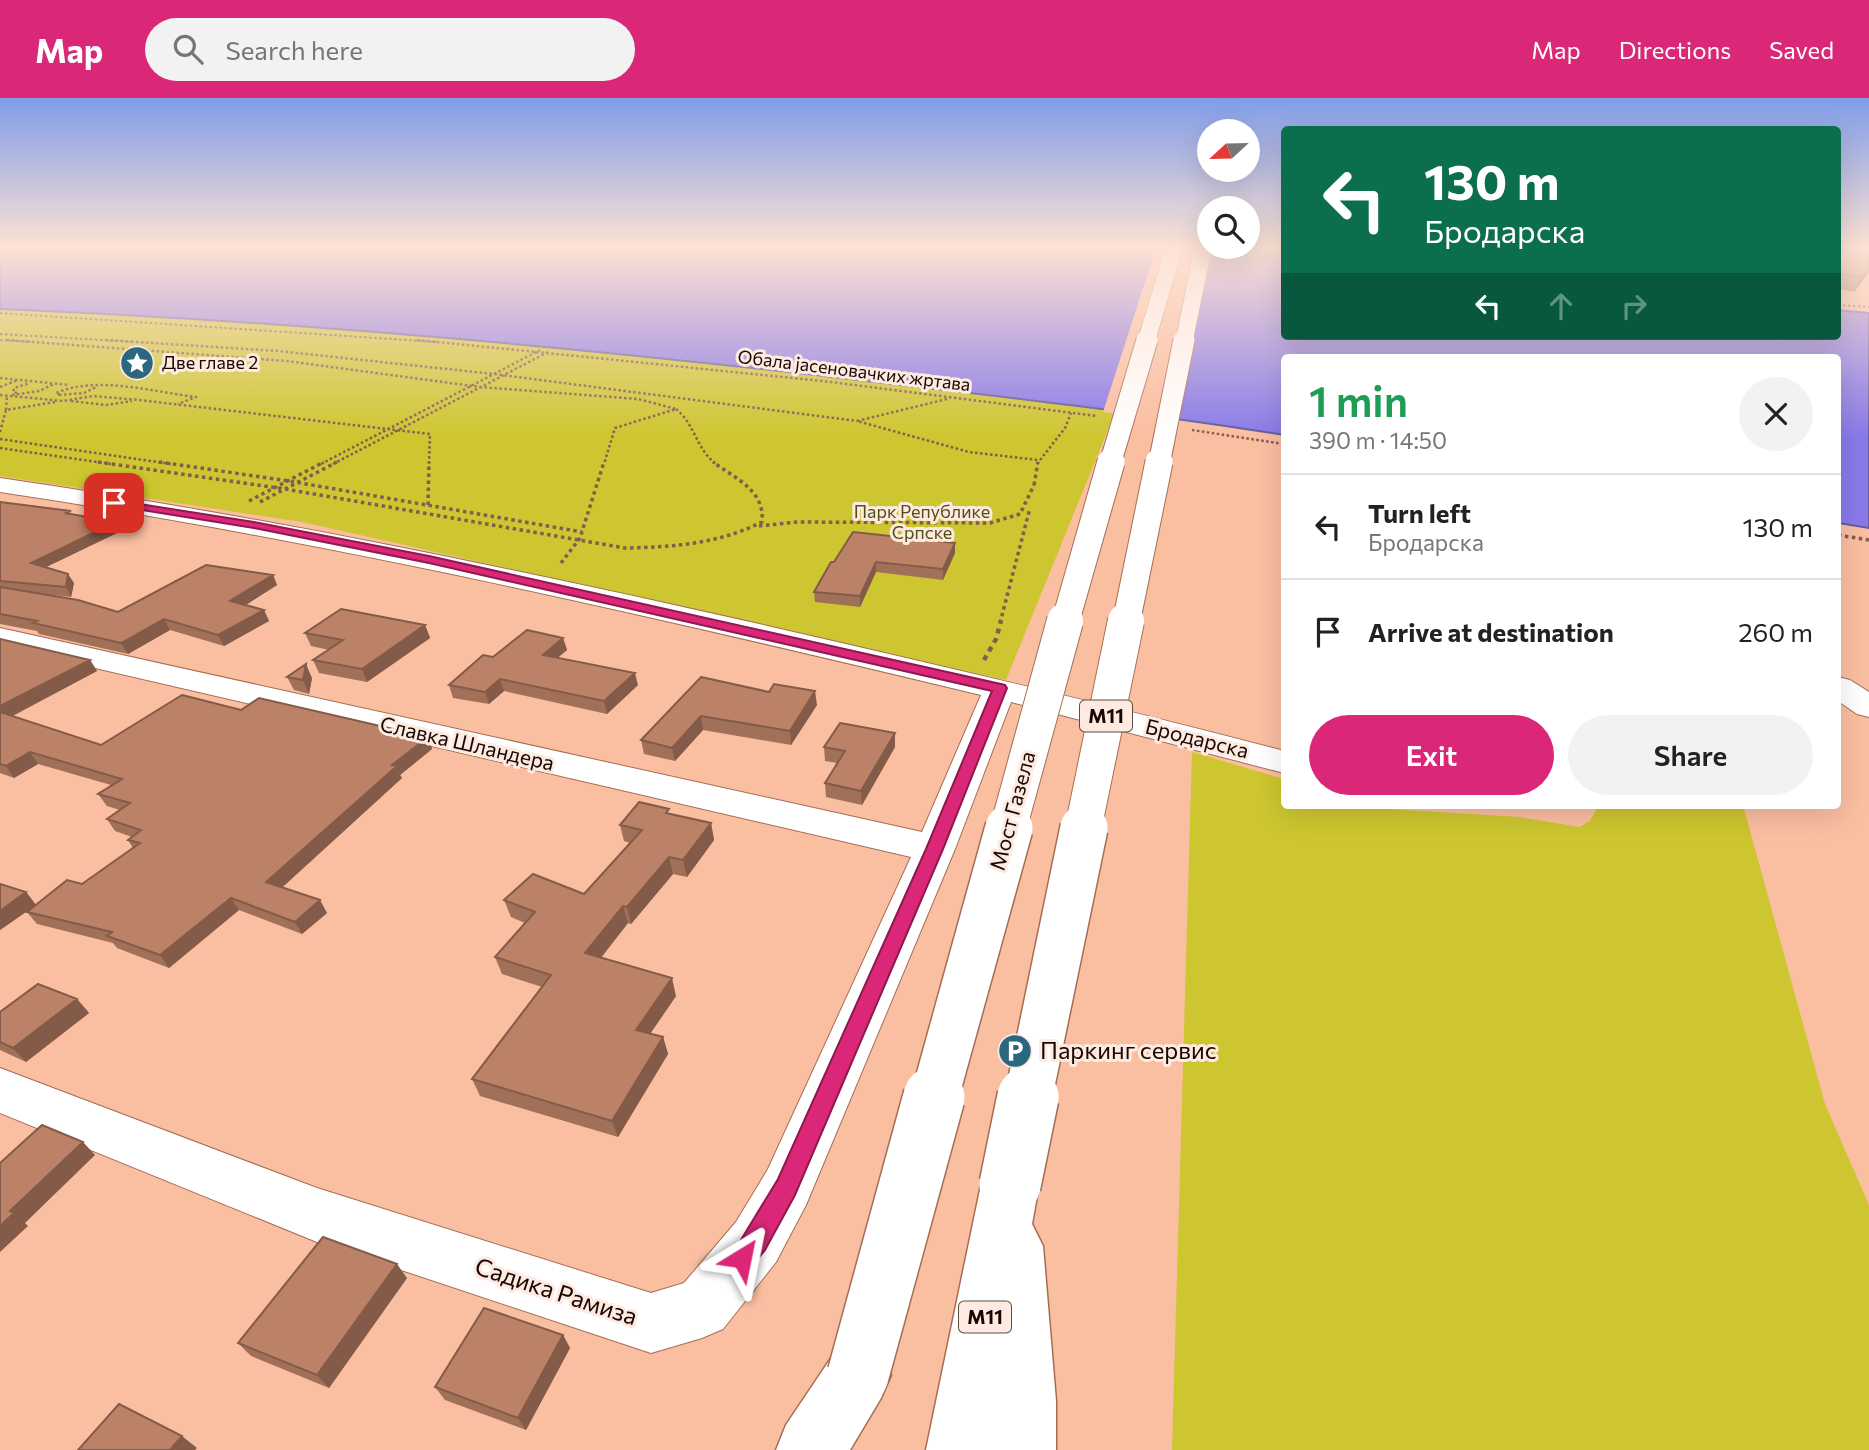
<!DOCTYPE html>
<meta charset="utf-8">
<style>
body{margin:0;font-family:Commissioner,sans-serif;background:#f2f2f2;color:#222;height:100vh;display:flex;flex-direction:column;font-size:26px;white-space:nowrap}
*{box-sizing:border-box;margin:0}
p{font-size:23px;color:#767676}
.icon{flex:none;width:38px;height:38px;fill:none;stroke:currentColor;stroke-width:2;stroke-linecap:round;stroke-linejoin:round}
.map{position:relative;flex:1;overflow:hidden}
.sheet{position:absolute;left:1281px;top:256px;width:560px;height:455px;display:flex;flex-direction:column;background:#fff;border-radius:7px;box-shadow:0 7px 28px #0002}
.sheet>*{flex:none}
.banner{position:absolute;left:1281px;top:28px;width:560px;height:214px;border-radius:7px;box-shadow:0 7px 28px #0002;background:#0b6e4f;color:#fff;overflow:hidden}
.needle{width:46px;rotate:248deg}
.buttons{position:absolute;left:1197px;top:21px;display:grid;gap:14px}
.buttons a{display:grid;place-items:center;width:63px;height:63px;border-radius:50%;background:#fff;box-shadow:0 7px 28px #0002;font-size:35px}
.pin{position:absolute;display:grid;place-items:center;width:60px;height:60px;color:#fff;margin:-30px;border-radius:14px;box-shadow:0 4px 10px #0006}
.me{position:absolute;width:77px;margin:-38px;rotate:35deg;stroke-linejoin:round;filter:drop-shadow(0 0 5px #0008)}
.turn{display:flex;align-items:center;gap:24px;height:147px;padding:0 28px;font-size:32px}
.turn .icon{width:91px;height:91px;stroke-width:2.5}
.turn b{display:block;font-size:49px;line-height:60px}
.lanes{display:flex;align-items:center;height:66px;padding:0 28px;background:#0003;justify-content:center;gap:35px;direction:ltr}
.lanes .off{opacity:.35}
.round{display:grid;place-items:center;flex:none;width:74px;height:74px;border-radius:37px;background:#f2f2f2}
.headline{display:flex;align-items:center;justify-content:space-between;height:119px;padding:0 28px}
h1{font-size:42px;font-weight:600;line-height:52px;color:#1e9e55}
.button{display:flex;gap:14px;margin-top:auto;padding:14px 28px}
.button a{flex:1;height:80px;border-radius:42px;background:#db2777;color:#fff;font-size:28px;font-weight:600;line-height:80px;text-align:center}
.button a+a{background:#f2f2f2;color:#222}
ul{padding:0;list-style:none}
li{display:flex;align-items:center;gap:21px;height:105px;padding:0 28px;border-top:2px solid #e0e0e0}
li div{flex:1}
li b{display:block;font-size:26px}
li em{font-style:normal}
header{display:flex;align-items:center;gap:42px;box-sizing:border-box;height:98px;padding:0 35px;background:#db2777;color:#fff}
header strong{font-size:33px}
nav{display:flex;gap:38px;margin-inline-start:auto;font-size:24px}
.search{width:490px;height:63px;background:#f2f2f2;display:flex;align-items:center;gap:18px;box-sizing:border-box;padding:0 24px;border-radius:38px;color:#767676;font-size:26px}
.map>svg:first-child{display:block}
.green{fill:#cdc630}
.water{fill:#887ae9;stroke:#6758a3;stroke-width:2}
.pier{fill:#fabea1}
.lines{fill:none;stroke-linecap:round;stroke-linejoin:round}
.street-casing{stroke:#a56e54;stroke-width:2}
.highway-casing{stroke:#a56e54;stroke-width:3}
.path-far3{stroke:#825c4c;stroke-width:2;stroke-dasharray:2.5 2.5;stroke-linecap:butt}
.path-far2{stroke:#825c4c;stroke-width:2.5;stroke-dasharray:2.5 2.5;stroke-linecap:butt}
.path-far1{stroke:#825c4c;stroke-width:3.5;stroke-dasharray:3.5 3.5;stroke-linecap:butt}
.path{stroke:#825c4c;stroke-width:4.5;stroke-dasharray:5 5;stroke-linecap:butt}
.street{fill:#fff;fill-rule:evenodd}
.highway{fill:#fff;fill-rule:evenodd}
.highway-bridge-far5-casing{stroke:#a56e54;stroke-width:18;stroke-linecap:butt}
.highway-bridge-far4-casing{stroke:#a56e54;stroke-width:23;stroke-linecap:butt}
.highway-bridge-far3-casing{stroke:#a56e54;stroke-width:29;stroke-linecap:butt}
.highway-bridge-far2-casing{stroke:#a56e54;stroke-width:38;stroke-linecap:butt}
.highway-bridge-far1-casing{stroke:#a56e54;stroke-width:50;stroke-linecap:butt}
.highway-bridge-casing{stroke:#a56e54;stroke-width:64;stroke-linecap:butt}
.highway-bridge-far5{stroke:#fff;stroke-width:17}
.highway-bridge-far4{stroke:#fff;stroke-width:21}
.highway-bridge-far3{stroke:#fff;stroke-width:27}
.highway-bridge-far2{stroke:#fff;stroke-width:36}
.highway-bridge-far1{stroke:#fff;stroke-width:47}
.highway-bridge{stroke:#fff;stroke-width:61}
.wall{fill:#a17059}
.shaded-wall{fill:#835b48}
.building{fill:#bb8267;stroke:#835b48;stroke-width:2}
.route{fill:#db2777;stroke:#8e194d;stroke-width:2}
.labels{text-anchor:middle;stroke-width:6;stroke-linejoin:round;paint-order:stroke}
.far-poi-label{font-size:18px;fill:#1a0701;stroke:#fdeae1;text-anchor:start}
.far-street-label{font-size:18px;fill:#1a0701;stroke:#fdeae1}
.far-park-label{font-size:18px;fill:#524f16;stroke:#fdeae1}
.shield{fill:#fdeae1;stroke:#5e4b44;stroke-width:2}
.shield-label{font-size:19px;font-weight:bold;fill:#1a0701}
.street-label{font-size:21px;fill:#1a0701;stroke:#fdeae1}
.near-poi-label{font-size:24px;fill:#1a0701;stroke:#fdeae1;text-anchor:start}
.near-street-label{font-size:24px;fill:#1a0701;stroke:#fdeae1}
</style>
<header>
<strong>Map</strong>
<div class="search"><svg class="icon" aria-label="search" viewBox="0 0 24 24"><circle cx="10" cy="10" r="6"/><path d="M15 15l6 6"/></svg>Search here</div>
<nav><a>Map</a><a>Directions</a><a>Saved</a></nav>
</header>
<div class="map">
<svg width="1869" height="1352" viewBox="0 0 1869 1352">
<rect width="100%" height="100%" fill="#fabea1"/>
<!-- green -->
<path class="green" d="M0,211L328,229L651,258L1116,312L1006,582L302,424L0,378Z
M1192,654L1284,681V707H1376L1389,711L1520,719L1579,729L1590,723L1599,707H1743L1825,1006L1869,1107V1352H1172Z"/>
<!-- water -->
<path class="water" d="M0,150H1210L1284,157V238H1838V212L1869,215V430L1838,425V259H1284V337C1146,315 1006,299 866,283C578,249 290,223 0,211Z"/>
<!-- pier -->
<path class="pier" d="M1156,150H1206L1169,323L1103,314Z"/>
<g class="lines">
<!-- street casing -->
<g class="street-casing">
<path id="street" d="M0,380C255,417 507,469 759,526C935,566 1109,607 1284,653V675L1011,604L955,751L806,1107L776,1164L723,1231L702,1240L651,1255L317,1144L0,1015V970L317,1090L651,1195L684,1185L736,1124L768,1071L911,759L0,548V530L922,734L981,597C656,519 330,443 0,394Z
M1838,579L1850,582L1869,594V619L1857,616L1838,603Z"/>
</g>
<!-- highway casing -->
<g class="highway-casing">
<path id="highway" d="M1010,1060L1030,1068L1039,1087L1032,1126L1043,1148L1056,1303V1352H926L981,1087L990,1068Z
M858,1244L881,1254L891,1277L881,1300L850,1352H776L786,1327L835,1254Z"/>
</g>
<!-- path-far3 -->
<path class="path-far3" d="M1263,150L1284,152
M1838,207L1869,209
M0,215L437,244
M0,236L135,244
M0,242L31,244"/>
<!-- path-far2 -->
<path class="path-far2" d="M7,242L287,263L480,289L638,301L676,311L615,330L604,366
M106,242L278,253L494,276L857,323
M417,242L823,283L1097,318
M0,280L69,287
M0,289L18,282
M17,295L13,294L14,290L30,285
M0,297L63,303L93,298L139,302L430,336L429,366
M12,297L39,293L54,286
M59,297L84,295L98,288
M60,297L56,295C97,277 153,294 196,299L178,306
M947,301L857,323L969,354L1038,362
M71,303L106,307L132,303
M676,311C695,326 696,351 716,366
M6,312L7,298
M1192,332L1284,346
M0,334L6,312L55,304
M0,341L171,366
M0,350L111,366
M321,366L540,252
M333,366L550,253
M1037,366L1065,330L1071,315"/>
<!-- path-far1 -->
<path class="path-far1" d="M98,364L285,391L625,450C673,449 718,446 762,424C765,392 736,381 713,364
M159,364L289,383L582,434
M1034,387L1038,364
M249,403L324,364
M260,404L337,364
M428,407L429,364
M759,428L797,424L990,425L1020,416L1034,387
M1838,437L1869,442
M561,465L580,440L604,364
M1000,525L1030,410"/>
<!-- path -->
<path class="path" d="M984,562L996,541L1001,523"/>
<!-- street -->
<use href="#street" class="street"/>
<!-- highway -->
<use href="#highway" class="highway"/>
<!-- highway-bridge-far5 casing -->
<g class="highway-bridge-far5-casing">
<path id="highway-bridge-far5" d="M1146,244L1174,150
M1184,244L1203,150"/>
</g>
<!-- highway-bridge-far4 casing -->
<g class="highway-bridge-far4-casing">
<path id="highway-bridge-far4" d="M1110,366L1147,242
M1159,366L1184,242"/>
</g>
<!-- highway-bridge-far3 casing -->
<g class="highway-bridge-far3-casing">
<path id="highway-bridge-far3" d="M1065,525L1111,364
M1126,525L1159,364"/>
</g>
<!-- highway-bridge-far2 casing -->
<g class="highway-bridge-far2-casing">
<path id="highway-bridge-far2" d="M1008,731L1065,523
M1083,731L1126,523"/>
</g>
<!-- highway-bridge-far1 casing -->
<g class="highway-bridge-far1-casing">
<path id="highway-bridge-far1" d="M934,1001L1009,730
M1028,1001L1084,730"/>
</g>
<!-- highway-bridge casing -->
<g class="highway-bridge-casing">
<path id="highway-bridge" d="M1010,1087L1028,999
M858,1277L934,999"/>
</g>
<!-- highway-bridge-far5 -->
<use href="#highway-bridge-far5" class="highway-bridge-far5"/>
<!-- highway-bridge-far4 -->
<use href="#highway-bridge-far4" class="highway-bridge-far4"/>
<!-- highway-bridge-far3 -->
<use href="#highway-bridge-far3" class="highway-bridge-far3"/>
<!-- highway-bridge-far2 -->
<use href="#highway-bridge-far2" class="highway-bridge-far2"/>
<!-- highway-bridge-far1 -->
<use href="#highway-bridge-far1" class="highway-bridge-far1"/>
<!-- highway-bridge -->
<use href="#highway-bridge" class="highway-bridge"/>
</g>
<!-- wall -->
<path class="wall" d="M1838,150L1869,174L1854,194L1838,191Z
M0,404L73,417L121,433L46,469L74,485L71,499L42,496L118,514L273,477L277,487L245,507L264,512L269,523L224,548L170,532L128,556L39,536L37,533L0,526Z
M955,445V455L943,482L876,474L860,509L815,504L814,494L834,464Z
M425,527L430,540L367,584L319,575L313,562L329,552L311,548L305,535Z
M563,540L567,552L557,559L638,587L607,616L504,593L489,606L453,600L449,587L493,559Z
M0,541L90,562L97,573L13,618L101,647L241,612L428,639L432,651L400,677L402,680L282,789L327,815L302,836L239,812L169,870L117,850L113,845L37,826L27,814L33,809L0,832V786L26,794L36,807L82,786L133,750L128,742L132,739L115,733L107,721L120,712L107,708L98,696L111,687L38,666L14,680L0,675Z
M287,579L312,580L309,596L294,592Z
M701,579L817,607L791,647L703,632L675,663L644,656L641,642Z
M895,635V649L862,707L826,699L825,685L837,665L825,663L824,649Z
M670,716L711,725L714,742L687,779L673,776L631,826L628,825L601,860L676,898L650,936L663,939L668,956L618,1039L480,998L472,981L542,889L502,876L495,859L525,825L511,819L504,802L584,796L630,745L624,743L620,727Z
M77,901L89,915L26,964L0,952V914Z
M407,1180L329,1290L251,1258L238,1245Z
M563,1237L570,1250L526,1332L445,1302L435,1289Z"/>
<!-- shaded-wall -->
<path class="shaded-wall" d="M1869,170V174L1854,194L1862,179Z
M116,424L121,433L36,474L31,465Z
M955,445V455L943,482V471Z
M876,464V474L860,509V498Z
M68,476L74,485L71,499L66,489Z
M273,477L277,487L235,514L230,503Z
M264,512L269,523L224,548L218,537Z
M164,521L170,532L128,556L121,545Z
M425,527L430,540L367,584L362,571Z
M563,540L567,552L547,569L543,557Z
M90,562L97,573L2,623L0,620V608Z
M306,566L312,580L309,596L303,582Z
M635,575L638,587L607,616L604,603Z
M500,581L504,593L489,606L485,594Z
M815,593L817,607L791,647L790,633Z
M701,618L703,632L675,663L672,650Z
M895,635V649L862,707L861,693Z
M428,639L432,651L400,677L402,680L274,797L266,784L392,667Z
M30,654L38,666L14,680L6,668Z
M711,725L714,742L687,779L683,762Z
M669,759L673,776L631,826L627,809Z
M26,794L36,807L0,832V813Z
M231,800L239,812L169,870L160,857Z
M320,802L327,815L302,836L295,824Z
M623,808L628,825L591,872L585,855Z
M672,880L676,898L641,949L636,932Z
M77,901L89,915L26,964L13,950Z
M663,939L668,956L618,1039L612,1023Z
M83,1044L95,1057L25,1125L28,1128L0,1154V1128L10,1113Z
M397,1166L407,1180L329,1290L317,1277Z
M563,1237L570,1250L526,1332L518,1320Z
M182,1338L197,1350L195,1352H170Z"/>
<!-- building -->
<path class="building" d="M1838,150H1869V170L1862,179L1838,175Z
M0,404L71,413L65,415L116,424L31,465L68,476L66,489L0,483Z
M853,434L955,445L943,471L876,464L860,498L814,494L831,464H834Z
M206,467L273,477L230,503L264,512L218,537L164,521L121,545L33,525L37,523L0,516V489L78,502L118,514Z
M341,511L425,527L362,571L313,562L343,542L305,535Z
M527,532L563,540L543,557L635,575L604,603L500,581L485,594L449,587L483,557L493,559Z
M0,541L90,562L0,608Z
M306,566L303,582L287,579Z
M701,579L769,594L774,586L815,593L790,633L701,618L672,650L641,642Z
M182,597L241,612L259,600L428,639L392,667L397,668L266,784L320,802L295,824L231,800L160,857L107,838L112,834L27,814L67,782L82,786L140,745L128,742L141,732L107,721L130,705L98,696L122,681L30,654L6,668L0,666V614L101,647Z
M840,625L895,635L861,693L825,685L845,653L824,649Z
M639,704L669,711L666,715L711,725L683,762L669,759L627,809L623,808L585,855L672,880L636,932L663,939L612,1023L472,981L551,877L495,859L535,814L504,802L533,776L584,796L642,732L620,727Z
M0,786L26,794L0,813Z
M38,886L77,901L13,950L0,944V914Z
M42,1027L83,1044L10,1113L14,1115L0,1128V1065Z
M323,1139L397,1166L317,1277L238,1245Z
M484,1210L563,1237L518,1320L435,1289Z
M119,1306L182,1338L170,1352H78Z"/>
<!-- sky -->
<linearGradient id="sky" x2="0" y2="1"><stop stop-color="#819de8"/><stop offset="0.44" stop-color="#fde2d5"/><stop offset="1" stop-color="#fde2d5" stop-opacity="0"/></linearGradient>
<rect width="1869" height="339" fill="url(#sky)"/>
<!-- route -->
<path class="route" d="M114,402L254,424L429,458L1005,587L1007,590L943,751L795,1097L765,1152L751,1169L742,1173L733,1169L730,1160L778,1081L926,751L992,593L429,465L254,430L111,407L109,405Z"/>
<!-- icons -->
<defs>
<g id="sight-disc" transform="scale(1.75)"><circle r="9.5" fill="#2b677f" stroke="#fdeae1"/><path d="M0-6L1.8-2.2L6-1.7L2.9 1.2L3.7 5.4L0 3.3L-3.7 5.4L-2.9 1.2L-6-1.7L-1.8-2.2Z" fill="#fff"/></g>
<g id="parking-disc" transform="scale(1.75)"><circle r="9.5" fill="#2b677f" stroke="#fdeae1"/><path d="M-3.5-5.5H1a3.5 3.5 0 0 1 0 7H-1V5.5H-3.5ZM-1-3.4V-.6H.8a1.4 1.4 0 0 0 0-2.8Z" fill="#fff"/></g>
</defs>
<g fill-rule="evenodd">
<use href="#sight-disc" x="137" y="265"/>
<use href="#parking-disc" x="1015" y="953"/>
</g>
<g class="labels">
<!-- far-poi labels -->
<g class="far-poi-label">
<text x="162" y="271">Две главе 2</text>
</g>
<!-- far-street labels -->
<g class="far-street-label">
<text transform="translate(854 273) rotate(7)" y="6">Обала јасеновачких жртава</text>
</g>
<!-- far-park labels -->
<g class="far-park-label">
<text x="922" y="420">Парк Републике<tspan x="922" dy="21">Српске</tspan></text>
</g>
<!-- shield labels -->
<g class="shield">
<rect x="1080" y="602.5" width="52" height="31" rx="5"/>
<rect x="959" y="1203.5" width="52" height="31" rx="5"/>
</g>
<g class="shield-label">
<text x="1106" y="625">M11</text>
<text x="985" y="1226">M11</text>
</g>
<!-- street labels -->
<g class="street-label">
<text transform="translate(1197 641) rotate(14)" y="7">Бродарска</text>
<text transform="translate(467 646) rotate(13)" y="7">Славка Шландера</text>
<text transform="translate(1013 713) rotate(-75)" y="7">Мост Газела</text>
</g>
<!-- near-poi labels -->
<g class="near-poi-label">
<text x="1040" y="961">Паркинг сервис</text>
</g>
<!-- near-street labels -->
<g class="near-street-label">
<text transform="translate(556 1194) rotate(18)" y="8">Садика Рамиза</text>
</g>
</g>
</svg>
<div class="buttons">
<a><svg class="needle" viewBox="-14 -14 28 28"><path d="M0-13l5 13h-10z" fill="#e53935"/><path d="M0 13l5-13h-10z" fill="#767676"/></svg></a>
<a><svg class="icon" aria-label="search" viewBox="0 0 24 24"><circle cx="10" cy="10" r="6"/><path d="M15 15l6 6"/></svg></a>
</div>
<div class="pin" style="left:114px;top:405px;background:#d93025"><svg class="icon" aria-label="arrive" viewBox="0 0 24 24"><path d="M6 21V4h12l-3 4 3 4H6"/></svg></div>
<svg class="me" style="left:742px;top:1160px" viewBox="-20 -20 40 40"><path d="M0-17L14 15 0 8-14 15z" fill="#db2777" stroke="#fff" stroke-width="4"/></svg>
<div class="banner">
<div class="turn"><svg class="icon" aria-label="left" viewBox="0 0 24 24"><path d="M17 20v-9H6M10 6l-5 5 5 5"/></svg><div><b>130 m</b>Бродарска</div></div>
<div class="lanes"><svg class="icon" aria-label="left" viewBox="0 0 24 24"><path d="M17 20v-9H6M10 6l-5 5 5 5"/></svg><svg class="icon off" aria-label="ahead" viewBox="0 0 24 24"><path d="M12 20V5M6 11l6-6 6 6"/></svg><svg class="icon off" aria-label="right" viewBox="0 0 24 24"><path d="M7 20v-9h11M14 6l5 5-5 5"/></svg></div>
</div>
<section class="sheet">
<div class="headline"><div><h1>1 min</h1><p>390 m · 14:50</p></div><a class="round"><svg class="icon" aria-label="close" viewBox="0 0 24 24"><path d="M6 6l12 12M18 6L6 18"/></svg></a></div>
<ul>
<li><svg class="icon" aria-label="left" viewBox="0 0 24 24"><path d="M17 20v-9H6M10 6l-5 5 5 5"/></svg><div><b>Turn left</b><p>Бродарска</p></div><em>130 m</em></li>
<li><svg class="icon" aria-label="arrive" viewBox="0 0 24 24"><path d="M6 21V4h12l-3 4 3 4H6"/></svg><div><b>Arrive at destination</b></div><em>260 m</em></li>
</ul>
<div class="button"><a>Exit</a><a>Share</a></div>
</section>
</div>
